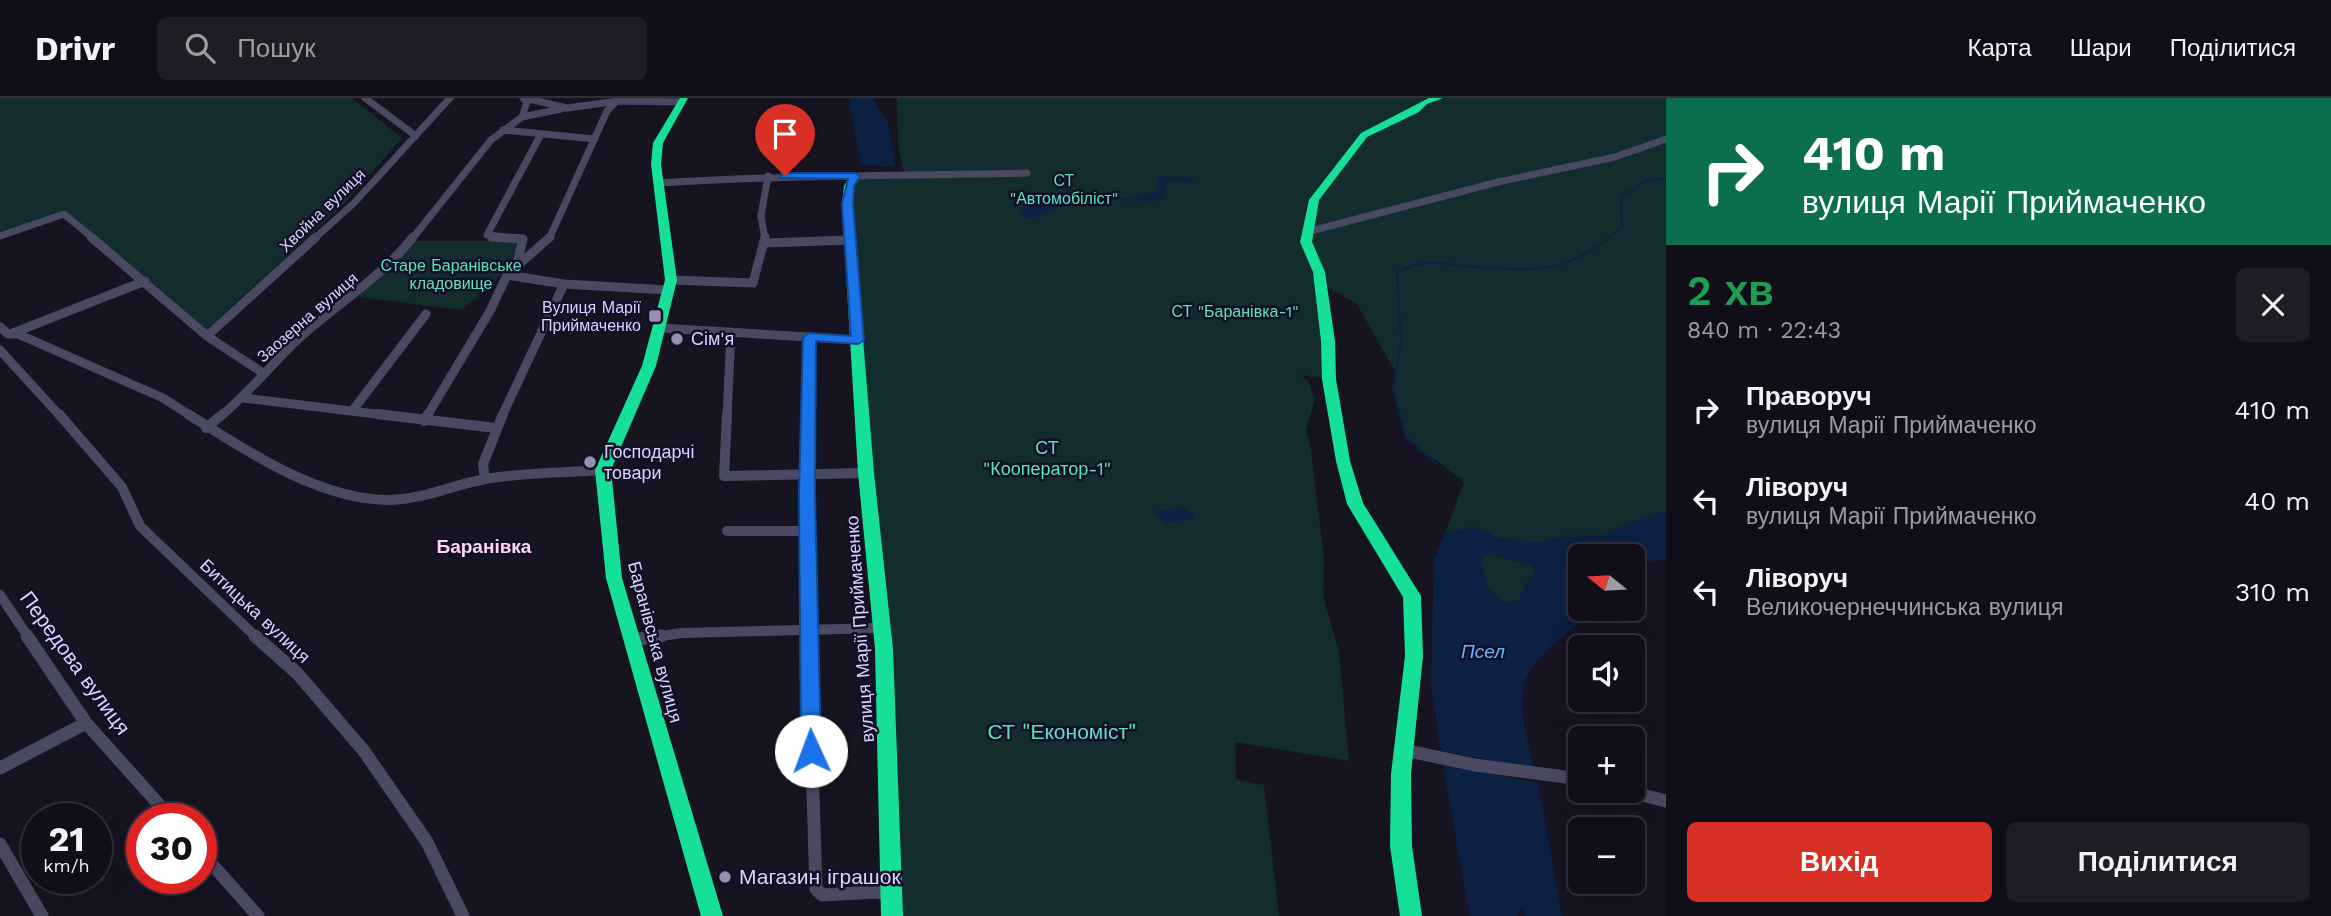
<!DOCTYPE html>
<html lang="uk">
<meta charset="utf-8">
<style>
body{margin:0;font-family:"Work Sans",sans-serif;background:#1e1d26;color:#f1f3f6;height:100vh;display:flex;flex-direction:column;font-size:26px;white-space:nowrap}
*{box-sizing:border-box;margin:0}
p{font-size:23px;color:#9c9ca2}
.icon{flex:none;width:38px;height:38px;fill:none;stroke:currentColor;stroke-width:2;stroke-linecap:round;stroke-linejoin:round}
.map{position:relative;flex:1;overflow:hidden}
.drawer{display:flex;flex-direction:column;background:#100f19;width:665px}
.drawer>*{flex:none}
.banner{background:#0b6e4f;color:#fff;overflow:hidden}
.needle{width:46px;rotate:288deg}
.fabs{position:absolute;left:1568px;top:446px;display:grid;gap:14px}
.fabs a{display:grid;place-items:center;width:77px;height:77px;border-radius:10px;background:#100f19;box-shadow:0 7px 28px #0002,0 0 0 2px #302f38;font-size:35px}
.speed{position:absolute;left:21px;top:705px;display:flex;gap:14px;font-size:35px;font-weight:700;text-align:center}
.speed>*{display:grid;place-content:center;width:91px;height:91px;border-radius:50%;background:#100f19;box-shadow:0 7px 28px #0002,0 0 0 2px #302f38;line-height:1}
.speed small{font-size:18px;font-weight:400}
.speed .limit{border:10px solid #d22;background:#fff;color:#111}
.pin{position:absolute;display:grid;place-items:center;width:60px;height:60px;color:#fff;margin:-72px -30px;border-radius:50% 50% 50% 0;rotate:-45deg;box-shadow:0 0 7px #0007}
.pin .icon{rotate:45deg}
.me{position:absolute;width:77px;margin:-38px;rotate:358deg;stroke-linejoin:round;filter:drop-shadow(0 0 5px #0008)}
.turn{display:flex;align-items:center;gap:24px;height:147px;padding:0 21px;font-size:32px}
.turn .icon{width:91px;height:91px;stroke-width:2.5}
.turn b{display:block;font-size:49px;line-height:60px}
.round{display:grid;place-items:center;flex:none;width:74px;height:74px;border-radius:10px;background:#1e1d26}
.head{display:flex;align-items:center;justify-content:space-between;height:119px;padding:0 21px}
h1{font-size:42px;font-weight:600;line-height:52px;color:#1e9e55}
.primary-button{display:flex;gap:14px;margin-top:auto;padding:14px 21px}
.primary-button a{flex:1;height:80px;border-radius:10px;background:#d93025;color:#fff;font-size:28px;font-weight:600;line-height:80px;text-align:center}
.primary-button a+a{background:#1e1d26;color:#f1f3f6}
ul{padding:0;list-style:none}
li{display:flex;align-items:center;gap:21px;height:91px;padding:0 21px}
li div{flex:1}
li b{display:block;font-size:26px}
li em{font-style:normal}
header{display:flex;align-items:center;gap:42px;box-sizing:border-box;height:98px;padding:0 35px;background:#100f19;border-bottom:2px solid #302f38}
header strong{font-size:33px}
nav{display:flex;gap:38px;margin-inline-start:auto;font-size:24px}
.search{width:490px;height:63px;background:#1e1d26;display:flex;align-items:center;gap:18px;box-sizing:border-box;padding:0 24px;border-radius:10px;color:#9c9ca2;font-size:26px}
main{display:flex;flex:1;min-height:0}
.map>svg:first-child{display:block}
.green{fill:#132c2d}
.water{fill:#0d2144;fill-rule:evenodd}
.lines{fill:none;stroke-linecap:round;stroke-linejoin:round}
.stream-far1{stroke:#0d2144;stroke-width:2}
.stream{stroke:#0d2144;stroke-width:2.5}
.street-far3{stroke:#4a4962;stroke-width:7}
.street-far2{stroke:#4a4962;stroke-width:9}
.street-far1{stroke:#4a4962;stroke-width:10}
.street{stroke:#4a4962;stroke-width:13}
.fast{fill:#16e098;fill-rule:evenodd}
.route{fill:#1a73e8;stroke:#114b97;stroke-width:2}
.poi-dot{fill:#9591b1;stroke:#130f26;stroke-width:2.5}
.labels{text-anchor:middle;stroke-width:5;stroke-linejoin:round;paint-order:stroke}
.far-park-label{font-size:16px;fill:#5fe0c0;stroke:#130f26}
.far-street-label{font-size:16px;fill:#d9d4ff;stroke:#130f26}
.far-poi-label{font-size:16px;fill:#d9d4ff;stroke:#130f26;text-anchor:end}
.poi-label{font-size:18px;fill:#d9d4ff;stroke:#130f26;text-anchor:start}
.park-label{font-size:18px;fill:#5fe0c0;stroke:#130f26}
.street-label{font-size:18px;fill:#d9d4ff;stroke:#130f26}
.neighbourhood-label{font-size:19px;font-weight:bold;fill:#ffd6f0;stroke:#130f26}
.water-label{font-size:19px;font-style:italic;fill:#62b6ff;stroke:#130f26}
.near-street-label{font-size:21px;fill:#d9d4ff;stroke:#130f26}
.near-park-label{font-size:21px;fill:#5fe0c0;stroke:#130f26}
.near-poi-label{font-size:21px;fill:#d9d4ff;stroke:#130f26;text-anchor:start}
</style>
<header>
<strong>Drivr</strong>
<div class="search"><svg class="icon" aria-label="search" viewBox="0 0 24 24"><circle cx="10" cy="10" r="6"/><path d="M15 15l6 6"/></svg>Пошук</div>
<nav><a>Карта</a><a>Шари</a><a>Поділитися</a></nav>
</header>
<main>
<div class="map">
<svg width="1666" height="818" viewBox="0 0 1666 818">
<rect width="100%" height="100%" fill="#161421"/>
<!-- green -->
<path class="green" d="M0,0H352L402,40L346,104L205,233L150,183L64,114L0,134Z
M897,0H1666V414H1657L1601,438L1555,440L1537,445L1499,440L1473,429L1445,435L1464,384L1406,339L1393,291L1396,275L1357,206L1321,186L1329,281L1301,277L1308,283L1315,301L1306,333L1311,352L1324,461L1323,498L1339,554L1349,663L1235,644L1236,682L1264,687L1279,818H892L847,106L855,78L904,75L898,47Z
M415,143H519L513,166L462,212L357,199Z
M1487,455L1531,467L1535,474L1525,487L1519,503L1503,505L1488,490L1480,464Z"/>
<!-- water -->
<path class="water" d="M849,0H874L877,10L888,24L895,69L861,67Z
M1156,78L1188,80L1195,85C1184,86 1176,77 1165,88L1164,100L1152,103L1117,102L1158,93L1160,87Z
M1039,104H1054L1060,109L1030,121L1020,117L1022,109Z
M1184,410L1195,417L1194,421L1165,425L1156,417L1158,412Z
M1657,414H1666V461L1646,464L1633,471V458H1580V511H1589L1588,518C1570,532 1550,548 1535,565C1512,590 1526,640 1534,670L1441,653L1431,585L1434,461L1445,435L1473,429L1499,440L1537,445L1555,440L1601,438ZM1487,455L1531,467L1535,474L1525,487L1519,503L1503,505L1488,490L1480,464Z
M1443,667L1538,685L1562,818H1525L1522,809L1516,818H1470Z"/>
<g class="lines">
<!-- stream-far1 -->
<path class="stream-far1" d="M1400,318L1393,291L1401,245L1397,174C1426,161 1435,164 1466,168C1533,174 1571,177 1622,128L1621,99L1647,82L1666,81"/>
<!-- stream -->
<path class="stream" d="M1400,316L1406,339L1437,366"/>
<!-- street-far3 -->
<path class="street-far3" d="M365,0L416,38
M525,0L567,10L618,3L682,4
M522,19L561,11
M503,32L595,41
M660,85C782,77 905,78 1027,75
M1307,134L1498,84L1615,59L1666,41
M0,138L64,116L94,141
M314,141L354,105L450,0
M412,141L491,42L522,19L527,4L523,0
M523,141L487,137L540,38
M549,141L607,13L620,0
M765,141L761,118L768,78"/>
<!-- street-far2 -->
<path class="street-far2" d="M91,139L207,238L263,275
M491,139L523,141L517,166
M766,145L851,142
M507,177L564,186L668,192
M671,182L753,185L765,139
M0,229L8,236H18L163,300L191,318
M660,230L858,242
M13,235L145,183
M207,238L316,139
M0,252L60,318
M243,300L392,318
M353,312L426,216
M221,318C249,295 271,267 297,242C335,207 381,180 413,139
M427,318L490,213L507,177L550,139
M502,318L564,186
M727,318L731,234
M809,318V239"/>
<!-- street-far1 -->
<path class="street-far1" d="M59,316L122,389L140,428L257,540
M188,316C245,352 317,401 387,402C424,402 451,387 486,381C524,374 565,375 603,372
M377,316L496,330
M727,316L724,378L866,375
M424,323L428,316
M206,330L223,316
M485,381L483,366L503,316
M727,433H807
M0,497L29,540
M649,540L681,535L882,530
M808,540L809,316"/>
<!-- street -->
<path class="street" d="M27,538L86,625L172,721
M255,538L297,575L364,653L427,744L463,818
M808,538L816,791L822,797L877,794L892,798
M632,542L661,538
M1404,652L1475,667L1580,681
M0,670L86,625
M1626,693L1666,703
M0,746L42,818
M201,754L258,818"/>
<!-- fast -->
<path class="fast" d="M680,0H688L663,45L661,66L677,182L656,268L611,372L622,480L723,818H701L606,480L595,372L642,268L665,182L651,66L653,45Z
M1429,0H1443L1427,6L1419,14L1367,39L1319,102L1312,144L1325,174L1335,243L1336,281L1350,363L1363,405L1421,498L1423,558L1411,676L1412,748L1422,818H1400L1390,748L1391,676L1405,558L1403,499L1347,406L1336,363L1322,281L1321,243L1313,174L1300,144L1309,102L1361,35Z
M855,75L860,78L854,88L852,106L874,375L893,551L903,818H881L875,551L858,375L842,106L844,88L851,76Z"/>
</g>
<!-- route -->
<path class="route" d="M785,75H855L860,78L854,88L853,106L864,242L858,246L816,243L815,395L821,653L818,660L811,662L804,660L801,653L799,395L803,239L809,235L851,238L842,106L848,81L781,80V76Z"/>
<!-- markers -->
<g class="poi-dot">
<rect x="648" y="211" width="14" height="14" rx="3.5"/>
<circle cx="677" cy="241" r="7"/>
<circle cx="590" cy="364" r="7"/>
<circle cx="725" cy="779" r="7"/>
</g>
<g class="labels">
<!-- far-park labels -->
<g class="far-park-label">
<text x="1064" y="88">СТ<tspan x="1064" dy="18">"Автомобіліст"</tspan></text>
<text x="451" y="173">Старе Баранівське<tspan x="451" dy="18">кладовище</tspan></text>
<text x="1235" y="219">СТ "Баранівка-1"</text>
</g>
<!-- far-street labels -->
<g class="far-street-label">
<text transform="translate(322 112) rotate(-44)" y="6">Хвойна вулиця</text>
<text transform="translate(307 219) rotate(-41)" y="6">Заозерна вулиця</text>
</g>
<!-- far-poi labels -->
<g class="far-poi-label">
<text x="641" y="215">Вулиця Марії<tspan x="641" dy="18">Приймаченко</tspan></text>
</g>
<!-- poi labels -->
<g class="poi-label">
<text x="691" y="247">Сім'я</text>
<text x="604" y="360">Господарчі<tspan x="604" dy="21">товари</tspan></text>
</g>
<!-- park labels -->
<g class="park-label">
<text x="1047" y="356">СТ<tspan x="1047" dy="21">"Кооператор-1"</tspan></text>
</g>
<!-- street labels -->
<g class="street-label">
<text transform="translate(255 513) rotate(43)" y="6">Битицька вулиця</text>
<text transform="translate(860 531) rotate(-94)" y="6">вулиця Марії Приймаченко</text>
<text transform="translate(655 544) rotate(75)" y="6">Баранівська вулиця</text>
</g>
<!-- neighbourhood labels -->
<g class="neighbourhood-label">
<text x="484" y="455">Баранівка</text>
</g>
<!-- water labels -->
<g class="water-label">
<text x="1483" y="560">Псел</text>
</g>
<!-- near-street labels -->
<g class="near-street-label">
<text transform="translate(75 565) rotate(54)" y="7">Передова вулиця</text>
</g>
<!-- near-park labels -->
<g class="near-park-label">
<text x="1062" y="641">СТ "Економіст"</text>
</g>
<!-- near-poi labels -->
<g class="near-poi-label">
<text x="739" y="786">Магазин іграшок</text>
</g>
</g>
</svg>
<div class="fabs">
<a><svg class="needle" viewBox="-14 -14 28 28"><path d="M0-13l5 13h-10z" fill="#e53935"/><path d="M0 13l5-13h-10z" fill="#9c9ca2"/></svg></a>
<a><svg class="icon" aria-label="sound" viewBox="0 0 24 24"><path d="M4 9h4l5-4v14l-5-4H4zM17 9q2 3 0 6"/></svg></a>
<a>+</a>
<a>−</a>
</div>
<div class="speed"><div>21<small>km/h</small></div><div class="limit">30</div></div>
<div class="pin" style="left:785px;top:78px;background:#d93025"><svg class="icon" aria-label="arrive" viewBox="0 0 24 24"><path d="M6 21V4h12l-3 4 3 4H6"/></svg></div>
<svg class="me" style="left:811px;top:653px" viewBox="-20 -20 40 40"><circle r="19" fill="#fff"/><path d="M0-13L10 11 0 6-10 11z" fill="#1a73e8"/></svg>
</div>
<section class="drawer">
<div class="banner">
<div class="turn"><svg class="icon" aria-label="right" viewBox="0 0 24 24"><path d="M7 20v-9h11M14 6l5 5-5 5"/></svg><div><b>410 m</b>вулиця Марії Приймаченко</div></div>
</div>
<div class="head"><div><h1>2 хв</h1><p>840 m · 22:43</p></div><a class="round"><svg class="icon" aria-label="close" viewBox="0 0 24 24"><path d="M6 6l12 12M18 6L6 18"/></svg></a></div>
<ul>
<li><svg class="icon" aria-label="right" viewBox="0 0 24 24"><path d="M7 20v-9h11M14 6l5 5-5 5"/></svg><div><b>Праворуч</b><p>вулиця Марії Приймаченко</p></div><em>410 m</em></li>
<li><svg class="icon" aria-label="left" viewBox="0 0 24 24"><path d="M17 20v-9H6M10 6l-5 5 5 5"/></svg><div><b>Ліворуч</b><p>вулиця Марії Приймаченко</p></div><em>40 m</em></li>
<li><svg class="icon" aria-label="left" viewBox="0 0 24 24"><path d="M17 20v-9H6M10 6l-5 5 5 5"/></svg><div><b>Ліворуч</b><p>Великочернеччинська вулиця</p></div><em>310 m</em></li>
</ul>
<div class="primary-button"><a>Вихід</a><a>Поділитися</a></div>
</section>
</main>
